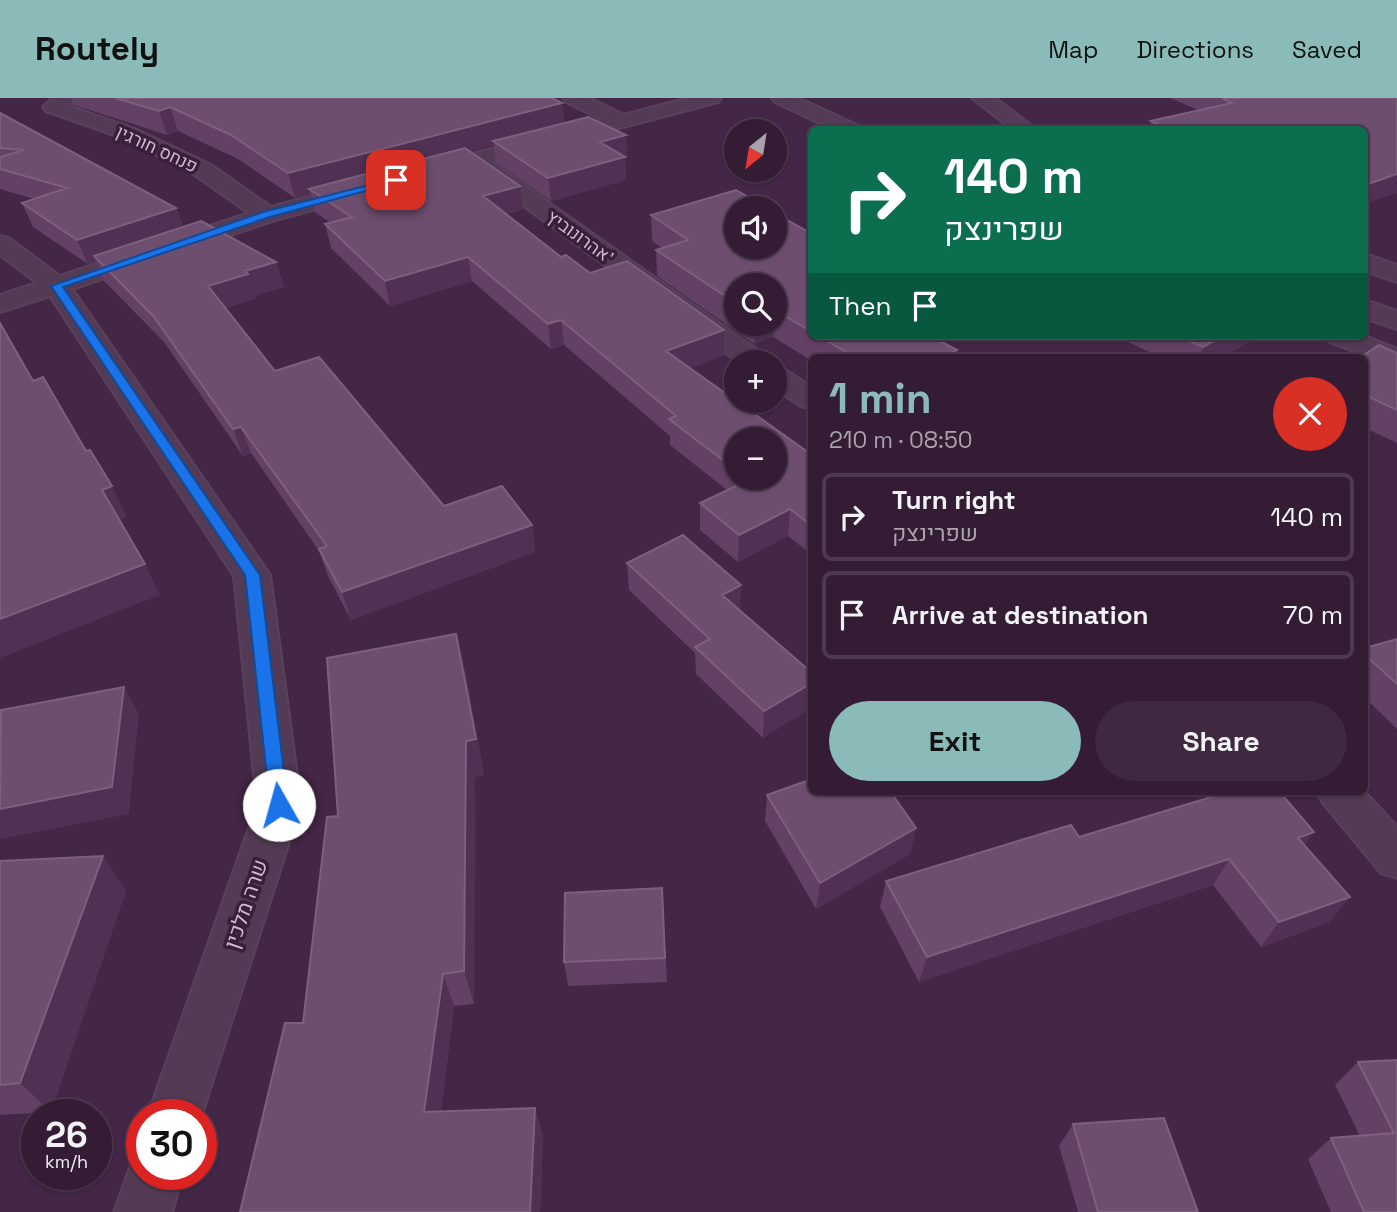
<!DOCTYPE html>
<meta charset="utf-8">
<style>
body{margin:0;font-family:"Space Grotesk",Heebo,sans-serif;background:#3e2940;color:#f1f3f6;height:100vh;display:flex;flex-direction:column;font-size:26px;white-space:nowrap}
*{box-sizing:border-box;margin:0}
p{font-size:23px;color:#a9a1ac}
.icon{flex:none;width:38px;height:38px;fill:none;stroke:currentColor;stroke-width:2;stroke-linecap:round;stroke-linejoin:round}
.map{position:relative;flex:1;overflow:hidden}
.sheet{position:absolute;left:808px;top:256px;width:560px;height:441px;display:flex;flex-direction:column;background:#331c34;border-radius:10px;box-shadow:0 2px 5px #0004,0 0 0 2px #4e3a4f}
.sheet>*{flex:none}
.guide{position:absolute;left:808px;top:28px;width:560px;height:214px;border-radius:10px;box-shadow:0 2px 5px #0004,0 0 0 2px #4e3a4f;background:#0b6e4f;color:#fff;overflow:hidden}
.needle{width:46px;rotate:210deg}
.buttons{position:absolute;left:724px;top:21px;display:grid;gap:14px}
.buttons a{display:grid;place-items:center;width:63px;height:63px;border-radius:50%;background:#331c34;box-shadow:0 2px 5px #0004,0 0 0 2px #4e3a4f;font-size:35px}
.speed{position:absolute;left:21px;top:1001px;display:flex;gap:14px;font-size:35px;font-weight:700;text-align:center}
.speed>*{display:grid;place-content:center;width:91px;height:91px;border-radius:50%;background:#331c34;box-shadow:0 2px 5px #0004,0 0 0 2px #4e3a4f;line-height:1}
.speed small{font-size:18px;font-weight:400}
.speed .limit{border:10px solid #d22;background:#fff;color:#111}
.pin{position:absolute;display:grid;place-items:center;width:60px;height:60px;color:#fff;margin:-30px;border-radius:14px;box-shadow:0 4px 10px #0006}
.me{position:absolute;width:77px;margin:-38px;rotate:353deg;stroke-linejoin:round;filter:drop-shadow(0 0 5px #0008)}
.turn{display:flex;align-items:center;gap:24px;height:147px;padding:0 21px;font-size:32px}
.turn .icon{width:91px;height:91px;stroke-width:2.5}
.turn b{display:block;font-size:49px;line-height:60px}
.then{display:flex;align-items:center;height:66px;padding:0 21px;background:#0003;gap:14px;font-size:26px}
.round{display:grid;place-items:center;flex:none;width:74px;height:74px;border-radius:37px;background:#3e2940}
.summary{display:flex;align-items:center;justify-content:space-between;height:119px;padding:0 21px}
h1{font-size:42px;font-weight:800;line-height:52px;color:#8bbbb9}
.cta{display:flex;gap:14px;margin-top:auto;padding:14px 21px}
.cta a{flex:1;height:80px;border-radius:42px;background:#8bbbb9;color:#111;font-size:28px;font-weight:800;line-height:80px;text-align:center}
.cta a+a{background:#3e2940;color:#f1f3f6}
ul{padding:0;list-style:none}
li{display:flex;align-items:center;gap:21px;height:88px;margin:0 14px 10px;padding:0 7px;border:4px solid #4e3a4f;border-radius:10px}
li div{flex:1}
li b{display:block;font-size:26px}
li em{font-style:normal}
header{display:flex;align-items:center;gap:42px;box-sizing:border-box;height:98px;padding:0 35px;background:#8bbbb9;color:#111}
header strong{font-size:33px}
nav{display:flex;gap:38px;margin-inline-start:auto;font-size:24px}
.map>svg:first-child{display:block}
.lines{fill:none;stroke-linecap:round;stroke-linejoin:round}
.minor-casing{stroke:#5a415b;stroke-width:4}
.tertiary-casing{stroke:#5a415b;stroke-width:4}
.minor{fill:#543b55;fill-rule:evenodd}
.tertiary{fill:#543b55;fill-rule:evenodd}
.wall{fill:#624164;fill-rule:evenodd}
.shaded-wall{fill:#513153}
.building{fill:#6e4e6f;stroke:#7d5f7e;stroke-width:2}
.route{fill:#1a73e8;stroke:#114b97;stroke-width:2}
.labels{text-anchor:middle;stroke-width:7;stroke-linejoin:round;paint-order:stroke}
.far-street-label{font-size:18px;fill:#ceb9ce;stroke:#391f3a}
.street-label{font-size:21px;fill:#ceb9ce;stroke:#391f3a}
</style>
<header>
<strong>Routely</strong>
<nav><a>Map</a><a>Directions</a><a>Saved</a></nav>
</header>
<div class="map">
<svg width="1397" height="1114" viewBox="0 0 1397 1114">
<rect width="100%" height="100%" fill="#442646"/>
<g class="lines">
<!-- minor casing -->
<g class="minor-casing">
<path id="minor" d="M53,0H77L69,8L137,32L211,67L271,109L364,84L372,86L375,91L372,96L275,122L72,191L270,477L301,707L201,1019V1017H148L257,707L234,478L50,198L0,214V197L37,185L0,157V138L9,140L60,178L249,115L195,77L123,40L46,13L43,9Z
M563,0H589L624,17L688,0H721L718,4L491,64L766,258L770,264H738L471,70L429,81L421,79L418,74L421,69L603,22L566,4Z
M772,0H798L859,28L862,32H834L775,4Z
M1365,156L1397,167V184L1365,173Z
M1326,238H1365L1397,251V270L1330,244Z
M775,269L785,272L812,289V311L801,308L775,291Z
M1316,693H1364L1397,729V780L1381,775L1323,705Z
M142,1053V1076H183L172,1114H114L135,1056Z"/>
</g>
<!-- tertiary casing -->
<g class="tertiary-casing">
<path id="tertiary" d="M972,0H995L1037,32H1013Z
M1365,202L1397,213V231L1365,220Z"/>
</g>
<!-- minor -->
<use href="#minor" class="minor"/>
<!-- tertiary -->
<use href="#tertiary" class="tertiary"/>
</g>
<!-- wall -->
<path class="wall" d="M71,0H552L562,5L564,25L626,37L627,59L625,60L626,82L551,103L496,65L494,47L470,53L520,88L523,111L506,116L561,159L590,175L724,257L690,270L812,357V457L788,438L738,464L700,432V405L727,392L670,347V338L564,247L551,251L472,183L390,208L331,150L325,126L331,125L315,114L311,96L295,100L238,61L178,33L167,37L74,7ZM737,341L775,380H737Z
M1170,0H1397V95L1365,105V32H1148L1151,23L1198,12Z
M0,15L176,110L183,129L276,164L284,189L255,197L256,200L226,210L275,273L444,408L532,427L535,454L351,522L328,478L319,453L251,355L243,358L164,244L104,183L96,163L88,166L33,129L22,105L34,101L0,91Z
M651,117L812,136V238H931L956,259H812V263L773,239L754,246L657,178L656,152L662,150L652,143ZM737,187H775V226H737Z
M1126,238H1255L1254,241L1222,259H1160L1128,244L1130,240Z
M1397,255V345L1365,330V259Z
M627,465L740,512L812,575L763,640L696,576L695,555L629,492Z
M1397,541V631L1365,600V550Z
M465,572L484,677L475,679L474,906L454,908L441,1013L535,1010L543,1039L540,1114H240L303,925L338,718Z
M767,697L916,730L910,756L816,811L765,723Z
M1079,739L1305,748L1330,824L1261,849L1213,787L919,884L880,809L886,783Z
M0,763L126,792L51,1014L0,1017Z
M662,790L667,884L568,888L564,864Z
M1397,962V1114H1331L1308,1061L1331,1040L1360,1038L1335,987L1358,964Z
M1073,1026L1198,1114H1078L1059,1048Z"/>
<!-- shaded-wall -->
<path class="shaded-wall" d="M562,5L564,28L493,43L494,47L315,94L309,91L311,96L295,100L288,75Z
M170,9L178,33L167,37L159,13Z
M626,37L627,59L625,60L626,82L551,103L548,80L600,44Z
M1397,76V95L1365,105V87Z
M520,88L523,111L487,121L483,98Z
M176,110L184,134L94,158L96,163L88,166L77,142Z
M468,159L472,183L390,208L385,183Z
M276,164L284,189L255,197L256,200L217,213L208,188L245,173Z
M561,222L564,247L551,251L548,226Z
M755,226H773V239L754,246Z
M724,232V257L667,278L666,253Z
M1223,238H1255L1254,241L1222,259H1199L1203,249Z
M957,252L956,259H945V258Z
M241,329L251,355L243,358L233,331Z
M112,388L127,419L117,422L102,392Z
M790,411L788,438L738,464L739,437Z
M532,427L535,454L351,522L342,494Z
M145,466L160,497L0,560V521Z
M741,487L740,514L722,497Z
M456,536L465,572L484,677L475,679L474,906L464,873Z
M812,585V610L763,640L764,613Z
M124,589L139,616L129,716L0,741V711Z
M916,730L910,756L816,811L820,785Z
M1314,734L1296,760L1298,740Z
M103,758L126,792L51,1014L20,985Z
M1229,761L1213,787L919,884L927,859Z
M1350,799L1330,824L1261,849L1279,824Z
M443,876L454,908L437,1043L424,1014Z
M535,1010L543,1039L540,1114H530Z"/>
<!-- building -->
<path class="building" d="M115,0H552L562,5L288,75L231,37L170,9L159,13Z
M1222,0H1397V76L1365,87V32H1168L1151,23L1232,5Z
M0,15L176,110L77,142L22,105L67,90L0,71V59L24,52L0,50Z
M588,19L626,37L600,44L625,59L548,80L493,43Z
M465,50L520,88L483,98L561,159L566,157L590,175L627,163L724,232L666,253L812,357V428L790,411L739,437L700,405L749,382L746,380H775V341H737V373L669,321L676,318L561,222L548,226L468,159L385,183L325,126L352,119L309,91Z
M736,92L768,110H737V149H775V115L812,136V234L775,212V187H737V206L656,152L688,142L651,117Z
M201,123L276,164L245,173L248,176L208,188L275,273L319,259L444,408L502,388L532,427L342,494L319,451L327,448L241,329L233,331L154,219L94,158Z
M0,225L33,283L43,279L86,353L90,352L112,388L102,392L145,466L0,521Z
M819,238H931L957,252L945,258L946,259H854Z
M1178,238H1223L1203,249Z
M1379,247L1397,255V312L1365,297V259H1361Z
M683,437L741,487L722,497L812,575V585L764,613L695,549L710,541L627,465Z
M456,536L476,641L466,643L464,873L443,876L424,1014L535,1010L530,1114H240L285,925H303L327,719L338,718L327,560Z
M1397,541V586L1365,557V550Z
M124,589L112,689L0,711L1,612Z
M812,681V693H890L916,730L820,785L767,697Z
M1231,693H1279L1314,734L1298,740L1350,799L1279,824L1229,761L927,859L886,783L1071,727L1079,739Z
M103,758L20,985L0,987V763Z
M662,790L665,860L564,864L565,795Z
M1397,962V1114H1364L1331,1040L1394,1035L1358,964Z
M1164,1020L1198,1114H1098L1073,1026Z"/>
<!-- route -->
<path class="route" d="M396,80L400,82L399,84L270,119L63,189L260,477L288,707L286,712L279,715L273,712L270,707L245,477L51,188L263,114Z"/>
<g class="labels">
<!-- far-street labels -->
<g class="far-street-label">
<text transform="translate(157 51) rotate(25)" y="6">פנחס חורגין</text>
<text transform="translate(580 139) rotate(36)" y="6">אהרונוביץ'</text>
</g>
<!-- street labels -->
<g class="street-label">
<text transform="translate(246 806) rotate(-71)" y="7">שרה מלכין</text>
</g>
</g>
</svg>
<div class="buttons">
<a><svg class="needle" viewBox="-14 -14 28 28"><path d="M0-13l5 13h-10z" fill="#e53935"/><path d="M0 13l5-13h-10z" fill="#a9a1ac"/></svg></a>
<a><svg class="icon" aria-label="sound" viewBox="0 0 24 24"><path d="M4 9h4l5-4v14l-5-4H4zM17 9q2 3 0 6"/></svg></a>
<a><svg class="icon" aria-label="search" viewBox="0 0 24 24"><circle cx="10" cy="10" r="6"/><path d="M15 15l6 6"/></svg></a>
<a>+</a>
<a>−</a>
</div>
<div class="speed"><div>26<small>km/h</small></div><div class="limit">30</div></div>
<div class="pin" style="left:396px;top:82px;background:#d93025"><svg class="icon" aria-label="arrive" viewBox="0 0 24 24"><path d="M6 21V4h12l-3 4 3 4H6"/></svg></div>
<svg class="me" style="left:279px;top:707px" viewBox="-20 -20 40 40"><circle r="19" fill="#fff"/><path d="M0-13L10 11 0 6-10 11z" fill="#1a73e8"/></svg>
<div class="guide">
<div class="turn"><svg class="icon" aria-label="right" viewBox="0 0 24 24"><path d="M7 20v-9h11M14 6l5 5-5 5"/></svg><div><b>140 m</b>שפרינצק</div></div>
<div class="then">Then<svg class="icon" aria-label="arrive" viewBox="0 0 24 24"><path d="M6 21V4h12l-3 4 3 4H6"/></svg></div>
</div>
<section class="sheet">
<div class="summary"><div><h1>1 min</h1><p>210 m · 08:50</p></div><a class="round" style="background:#d93025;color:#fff"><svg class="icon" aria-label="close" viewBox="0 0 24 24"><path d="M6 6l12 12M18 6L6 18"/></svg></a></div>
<ul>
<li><svg class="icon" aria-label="right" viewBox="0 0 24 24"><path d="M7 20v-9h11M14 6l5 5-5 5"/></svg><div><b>Turn right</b><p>שפרינצק</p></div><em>140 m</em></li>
<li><svg class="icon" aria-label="arrive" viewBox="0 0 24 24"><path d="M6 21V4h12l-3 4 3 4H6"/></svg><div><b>Arrive at destination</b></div><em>70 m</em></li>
</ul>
<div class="cta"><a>Exit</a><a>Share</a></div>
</section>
</div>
